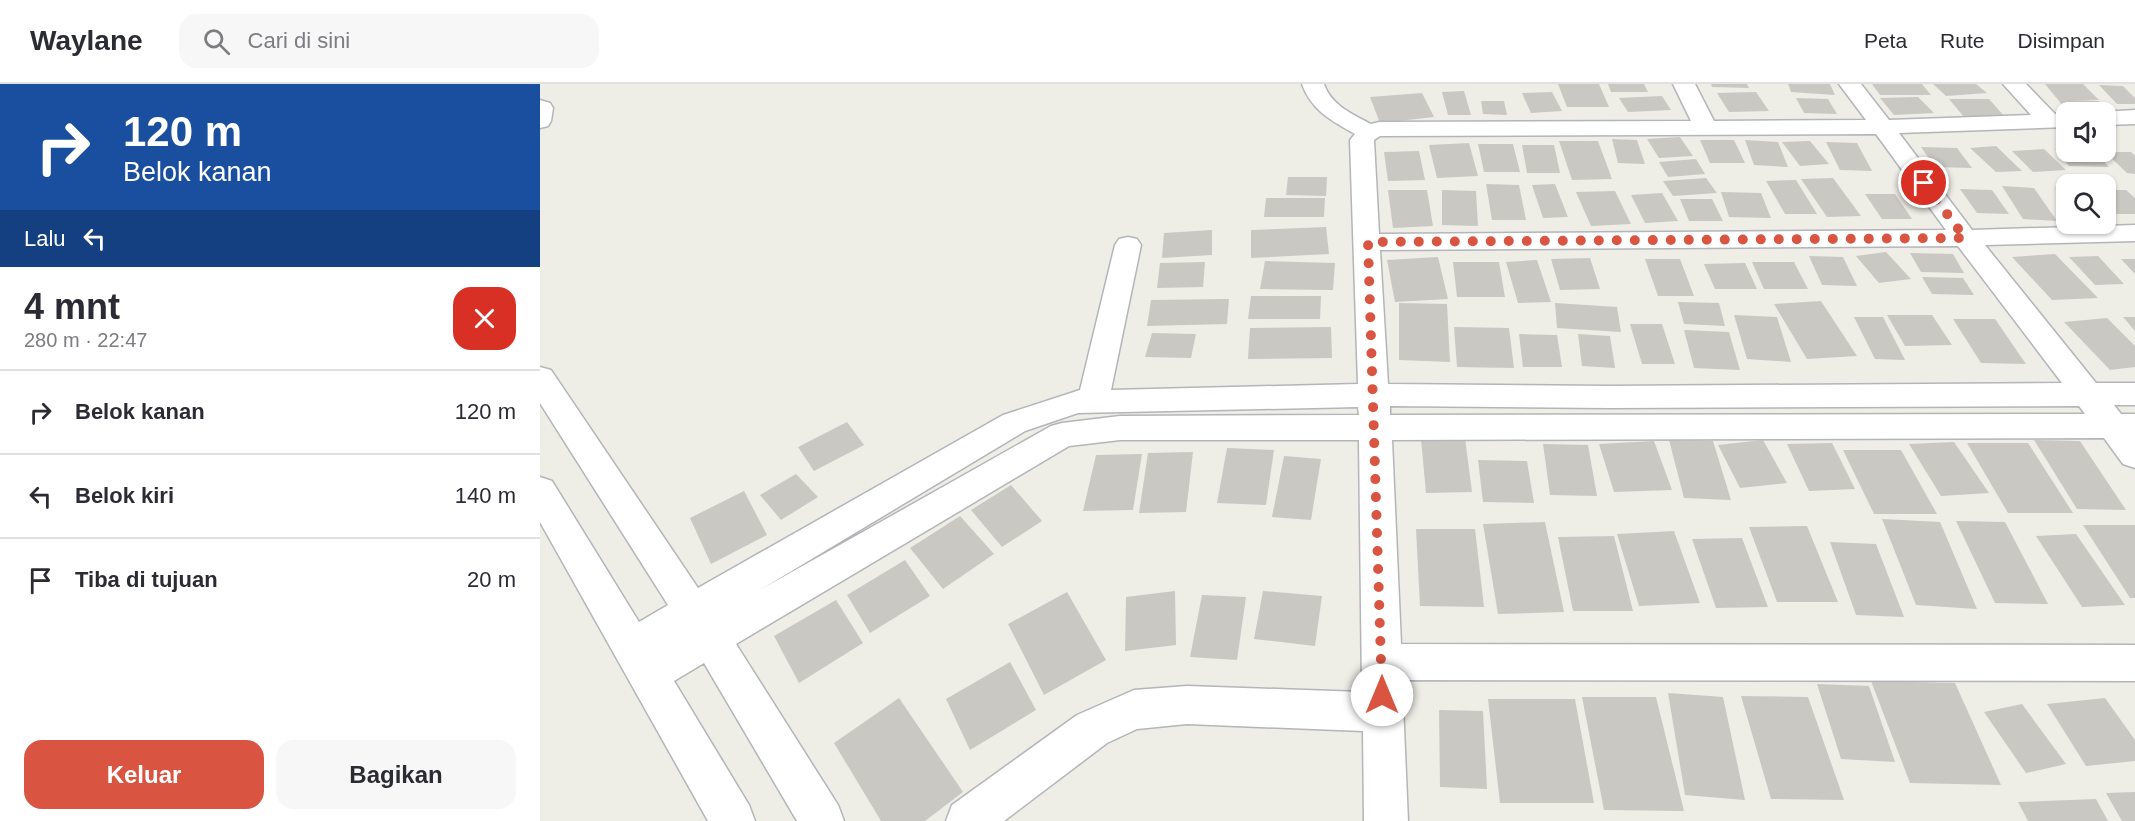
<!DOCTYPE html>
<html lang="id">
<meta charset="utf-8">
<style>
body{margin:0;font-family:Helvetica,sans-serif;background:#f7f7f7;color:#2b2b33;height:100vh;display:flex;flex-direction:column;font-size:22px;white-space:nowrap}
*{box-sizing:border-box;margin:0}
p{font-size:20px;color:#7c7c81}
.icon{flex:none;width:33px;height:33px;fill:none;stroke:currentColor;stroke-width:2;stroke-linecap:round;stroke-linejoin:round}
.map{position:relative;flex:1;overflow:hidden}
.sheet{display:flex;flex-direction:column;background:#fff;width:540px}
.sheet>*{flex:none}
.top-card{background:#1a4fa0;color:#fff;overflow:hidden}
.buttons{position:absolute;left:1516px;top:18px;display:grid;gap:12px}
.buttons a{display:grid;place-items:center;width:60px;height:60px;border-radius:12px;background:#fff;box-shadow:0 2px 4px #0004;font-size:30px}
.pin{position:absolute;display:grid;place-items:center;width:51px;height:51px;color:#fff;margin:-26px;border:3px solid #fff;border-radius:50%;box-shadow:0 2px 6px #0007}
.me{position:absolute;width:66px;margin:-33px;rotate:0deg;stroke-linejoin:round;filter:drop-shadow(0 0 4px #0008)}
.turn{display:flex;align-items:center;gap:21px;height:126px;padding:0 24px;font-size:27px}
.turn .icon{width:78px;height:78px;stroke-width:2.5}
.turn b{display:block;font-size:42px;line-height:51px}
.then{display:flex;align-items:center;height:57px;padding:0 24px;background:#0003;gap:12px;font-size:22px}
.round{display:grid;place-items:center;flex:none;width:63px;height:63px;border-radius:18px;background:#f7f7f7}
.summary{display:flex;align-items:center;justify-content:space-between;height:102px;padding:0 24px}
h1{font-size:36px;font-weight:700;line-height:45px}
.action{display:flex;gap:12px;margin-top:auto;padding:12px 24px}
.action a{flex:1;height:69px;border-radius:18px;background:#d95441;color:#fff;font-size:24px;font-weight:700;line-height:69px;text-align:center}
.action a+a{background:#f7f7f7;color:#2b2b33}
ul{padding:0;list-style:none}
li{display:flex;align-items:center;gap:18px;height:84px;padding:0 24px;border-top:2px solid #e1e1e2}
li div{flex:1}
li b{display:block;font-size:22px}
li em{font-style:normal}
header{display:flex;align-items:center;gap:36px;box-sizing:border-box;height:84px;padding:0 30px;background:#fff;border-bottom:2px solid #e1e1e2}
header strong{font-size:28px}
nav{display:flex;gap:33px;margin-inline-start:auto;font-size:21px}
.search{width:420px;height:54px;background:#f7f7f7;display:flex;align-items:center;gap:15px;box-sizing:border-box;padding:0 21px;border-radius:18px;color:#7c7c81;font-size:22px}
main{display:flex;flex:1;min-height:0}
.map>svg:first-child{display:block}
.building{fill:#cac8c2}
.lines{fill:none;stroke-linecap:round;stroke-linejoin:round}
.minor-casing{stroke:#b3b5b9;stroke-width:3}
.minor{fill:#fff;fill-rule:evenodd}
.route{stroke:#d95441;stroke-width:10;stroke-dasharray:0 18}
</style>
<header>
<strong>Waylane</strong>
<div class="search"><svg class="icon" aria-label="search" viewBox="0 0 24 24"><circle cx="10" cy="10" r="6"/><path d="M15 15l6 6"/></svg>Cari di sini</div>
<nav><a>Peta</a><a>Rute</a><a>Disimpan</a></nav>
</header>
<main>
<section class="sheet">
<div class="top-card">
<div class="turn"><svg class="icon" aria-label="right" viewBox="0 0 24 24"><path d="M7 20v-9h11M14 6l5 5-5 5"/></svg><div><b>120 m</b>Belok kanan</div></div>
<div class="then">Lalu<svg class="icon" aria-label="left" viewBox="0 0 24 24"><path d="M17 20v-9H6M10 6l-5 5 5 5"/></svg></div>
</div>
<div class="summary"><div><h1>4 mnt</h1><p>280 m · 22:47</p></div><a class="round" style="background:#d93025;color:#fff"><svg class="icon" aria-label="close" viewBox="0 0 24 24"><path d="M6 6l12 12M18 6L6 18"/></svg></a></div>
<ul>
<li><svg class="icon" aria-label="right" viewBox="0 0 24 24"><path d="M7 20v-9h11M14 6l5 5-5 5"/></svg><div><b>Belok kanan</b></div><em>120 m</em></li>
<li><svg class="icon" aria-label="left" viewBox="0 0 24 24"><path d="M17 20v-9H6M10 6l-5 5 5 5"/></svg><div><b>Belok kiri</b></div><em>140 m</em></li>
<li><svg class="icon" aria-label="arrive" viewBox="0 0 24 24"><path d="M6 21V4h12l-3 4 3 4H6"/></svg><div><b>Tiba di tujuan</b></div><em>20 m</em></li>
</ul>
<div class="action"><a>Keluar</a><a>Bagikan</a></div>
</section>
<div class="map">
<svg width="1595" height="737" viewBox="0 0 1595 737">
<rect width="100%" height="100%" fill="#eeede6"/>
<!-- building -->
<path class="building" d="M1018,0H1059L1069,23H1027Z
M1068,0H1104L1108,8H1071Z
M1171,0H1207L1209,4L1172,3Z
M1248,0H1290L1295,11L1251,8Z
M1332,0H1382L1391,11H1340Z
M1393,0H1436L1447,9L1406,12Z
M1505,0H1543L1559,16H1532L1558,17L1574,33L1566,32V28H1528Z
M1559,1L1583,2L1595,14V20H1577Z
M924,7L931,31H908L902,8Z
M1012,8L1022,27L991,29L982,9Z
M1216,8L1229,27L1189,28L1177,9Z
M882,9L894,33L840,39L830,13Z
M1122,12L1131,26L1088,28L1079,14Z
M1378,13L1394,29L1354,31L1340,14Z
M1256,14L1288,15L1297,30L1264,29Z
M1409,15H1449L1465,33H1424Z
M941,17H964L967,31L943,30Z
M1140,53L1153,72L1119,74L1107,55Z
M1072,55L1097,56L1105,80L1078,79Z
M1160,56H1194L1205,79H1170Z
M1205,56L1238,58L1248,83L1214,81Z
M1019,57H1058L1072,95L1032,96Z
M1270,57L1289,80L1260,82L1242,58Z
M1286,58L1317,59L1332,87L1300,86Z
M929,59L938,92L897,94L889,61Z
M938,60H973L980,88H944Z
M982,61H1014L1020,89H987Z
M1456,62L1482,87L1456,88L1430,64Z
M1381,63L1417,64L1432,84L1395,83Z
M1504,65L1526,86L1493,88L1472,67Z
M1515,65H1527V68H1555L1569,83L1529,82Z
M879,67L885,96L848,97L844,68Z
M1565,68H1591L1595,72V90L1587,89Z
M1156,75L1165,90L1128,93L1119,78Z
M748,93H787L786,112L746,111Z
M1166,94L1177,109L1133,112L1123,97Z
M1293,94L1321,132L1287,133L1261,95Z
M1256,96L1277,130H1245L1226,97Z
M946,100L979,101L986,136H952Z
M1015,100L1028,133L1003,134L992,101Z
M1462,102L1494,104L1517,137L1483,135Z
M1515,104L1527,105V121Z
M1420,105L1452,106L1469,130L1437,129Z
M848,106H887L893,142L853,144Z
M902,106L936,107L938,142L902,141Z
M1566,106H1586L1595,114V130H1574L1566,123Z
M1075,107L1091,140L1051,142L1036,108Z
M1181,108L1221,109L1231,134L1189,133Z
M1122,109L1138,137L1105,139L1091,111Z
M1325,110H1355L1372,135H1342Z
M726,114H785L784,133H724Z
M1140,115H1172L1183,137H1149Z
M786,143L789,170L711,174V146Z
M672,146V171L622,174L624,149Z
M1346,168L1371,195L1339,199L1316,172Z
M1370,169L1413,170L1424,189L1381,188Z
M1515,170L1558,214L1512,216L1472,173Z
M1269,172L1303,173L1317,202L1282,201Z
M1558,172L1584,200L1555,201L1529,173Z
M898,173L908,215L855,218L847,176Z
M1050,174L1060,205L1020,206L1011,175Z
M1105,175H1140L1154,212H1118Z
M1581,175H1595V190Z
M997,176L1011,218L978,219L966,178Z
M725,177L795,179L793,206L720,205Z
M665,178L663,203L617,204L620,179Z
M913,178H959L965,213H917Z
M1212,178H1254L1268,205H1224Z
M1205,179L1217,205H1175L1164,180Z
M1382,193L1423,194L1434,211L1392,210Z
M711,212H781L780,235H708Z
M689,215L687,240L607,242L611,216Z
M1281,217L1317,272L1267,275L1234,220Z
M1138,218L1179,219L1185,242L1144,240Z
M859,219L907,220L910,278L859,276Z
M1015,219L1077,223L1081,248L1017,244Z
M1194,231L1237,233L1251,278L1207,275Z
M1347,231H1392L1412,261L1365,262Z
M1314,233H1343L1365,276L1335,275Z
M1583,233H1595V247Z
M1567,234L1595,262V283L1570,286L1524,238Z
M1413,235H1455L1486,280L1441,279Z
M1090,240H1122L1135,280H1102Z
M791,243L792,274L708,275L710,244Z
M914,243L969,244L974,284L917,283Z
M1144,246L1189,248L1200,286L1154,284Z
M612,249L656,250L651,274L605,273Z
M979,250L1017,251L1022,283H983Z
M1038,250L1070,252L1075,284L1042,282Z
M307,338L324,361L274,387L258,363Z
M925,354L932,408L886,409L881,355Z
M1129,356L1173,357L1191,416L1144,414Z
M1223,356L1247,399L1200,404L1178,361Z
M1494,356L1540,357L1586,426L1537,425Z
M1114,357L1132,406L1074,408L1059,360Z
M1414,358L1449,409L1401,412L1369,360Z
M1292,359L1315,405L1269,407L1247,360Z
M1427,359H1488L1533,429H1468Z
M1003,360L1048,361L1057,412L1010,411Z
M687,364L734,366L726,421L677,419Z
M1303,366H1361L1397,430H1334Z
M653,368L646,428L599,429L608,369Z
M602,370L593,426L543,427L556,371Z
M744,372L781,375L771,436L732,433Z
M938,376L987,377L994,419L943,418Z
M256,390L278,413L241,436L220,411Z
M471,401L502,437L462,463L431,426Z
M204,407L227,451L171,480L150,434Z
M420,432L454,470L403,505L370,464Z
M1342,435L1400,438L1437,525L1376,521Z
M1416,437L1465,438L1508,520L1455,519Z
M1005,438L1024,528L958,530L943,440Z
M1543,441H1595V514H1590Z
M1267,442L1298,518H1237L1209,443Z
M876,445H935L944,523L880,522Z
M1134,447L1160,519L1099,522L1077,450Z
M1536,450L1585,521L1542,523L1496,452Z
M1074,452L1093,527H1033L1018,453Z
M1202,454L1228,523L1176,524L1152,455Z
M1290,458L1336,460L1364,533L1316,531Z
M365,476L390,512L330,549L307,511Z
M635,507L636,561L585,567L586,513Z
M723,507L782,512L775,562L714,555Z
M527,508L566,576L504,611L468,540Z
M662,511L706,513L697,576L650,573Z
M296,516L323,559L259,599L234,552Z
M470,578L496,626L430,666L406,615Z
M1331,597L1415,599L1461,701L1370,699Z
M1277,600L1329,602L1355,678L1301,675Z
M1128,609L1183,613L1205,716L1145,711Z
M1201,612L1268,613L1304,716L1231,715Z
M1042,613H1116L1144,727L1064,726Z
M359,614L423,708L385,737H341L294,659Z
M1565,614L1595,656V677L1546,682L1507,620Z
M948,615H1035L1054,719H960Z
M1482,620L1526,680L1486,689L1444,628Z
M899,626L943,627L947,705L900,703Z
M1595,708V737H1582L1566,709Z
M1556,715L1568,737H1488L1478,718Z"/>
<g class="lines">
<!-- minor casing -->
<g class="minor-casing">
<path id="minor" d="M762,0H784C791,21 812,30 831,40L839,38L1151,37L1133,0H1155L1174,37L1326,36L1299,0H1321L1349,36L1491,31L1463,0H1486L1515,30L1527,29V43L1359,49L1432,146L1595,141V157L1445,161L1556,299H1595V321H1574L1581,330H1595V384L1583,380L1564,354L852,356L861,560L1595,561V597L862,596L868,737H824L823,647L647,640L597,645L567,659L464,737H406L412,721L537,631L594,606L647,602L822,608L819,356H580L529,362L196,560L298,721L304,737H257L164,579L134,597L209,721L215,737H168L0,438V393L12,397L99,538L128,521L0,319V283L11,286L158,504L463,331L540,306L575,161L579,155L588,153L597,155L601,161L571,306L818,300L810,56L815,50C792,37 771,26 762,0ZM1336,50L1406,146L839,150L834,56L840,52ZM1418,162L1522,299L1069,302L848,300L840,166ZM850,322L1069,324L1539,322L1545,330L850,331ZM818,323L819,331L580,332L522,339L511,342L220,506L485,347L538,329Z
M0,16L10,19L13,24L11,37L8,42L0,44Z
M1595,26V40L1566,41V28H1561Z"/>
</g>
<!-- minor -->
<use href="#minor" class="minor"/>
</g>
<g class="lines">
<!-- route -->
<path class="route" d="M842,611L828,158L1425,154L1384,99"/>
</g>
</svg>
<div class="buttons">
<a><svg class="icon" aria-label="sound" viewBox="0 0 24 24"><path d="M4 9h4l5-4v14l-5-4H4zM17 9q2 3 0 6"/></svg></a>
<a><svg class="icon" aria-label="search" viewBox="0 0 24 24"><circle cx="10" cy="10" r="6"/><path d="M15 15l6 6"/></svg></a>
</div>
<div class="pin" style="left:1384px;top:99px;background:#d93025"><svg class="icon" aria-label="arrive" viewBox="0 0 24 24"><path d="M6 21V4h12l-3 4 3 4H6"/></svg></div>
<svg class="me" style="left:842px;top:611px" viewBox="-20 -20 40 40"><circle r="19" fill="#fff"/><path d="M0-13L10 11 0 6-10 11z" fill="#d95441"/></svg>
</div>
</main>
